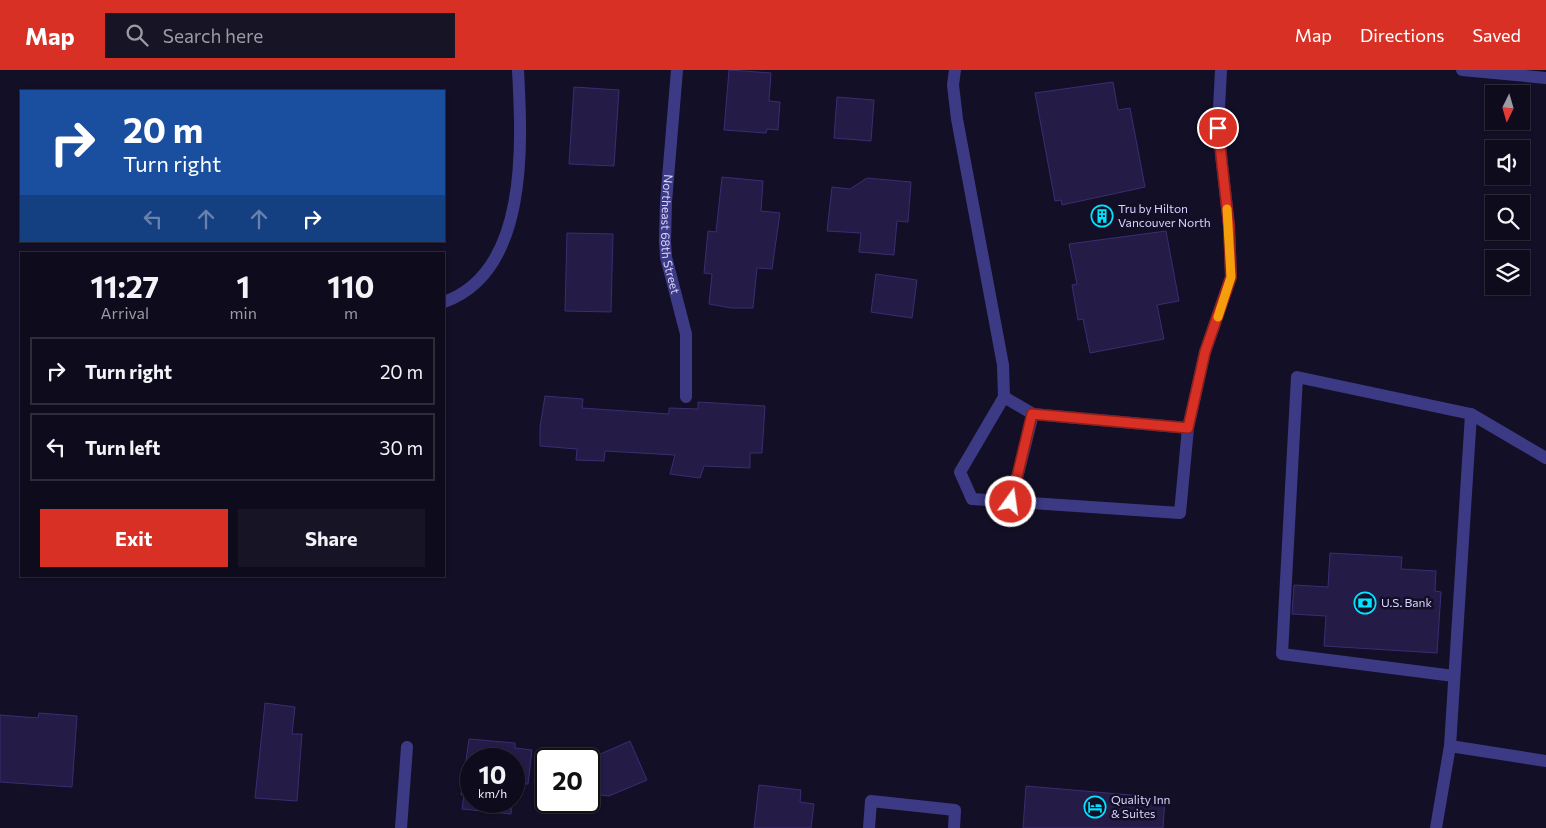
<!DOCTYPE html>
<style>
body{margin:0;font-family:Commissioner,sans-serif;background:#171425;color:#f1f3f6;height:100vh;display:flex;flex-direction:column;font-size:19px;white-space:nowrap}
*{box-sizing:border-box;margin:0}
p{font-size:16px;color:#9b9ba3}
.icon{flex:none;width:28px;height:28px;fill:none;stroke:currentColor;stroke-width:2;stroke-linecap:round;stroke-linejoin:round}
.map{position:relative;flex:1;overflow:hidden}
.sheet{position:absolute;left:20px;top:182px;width:425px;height:325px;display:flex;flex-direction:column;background:#0e0b1c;border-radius:0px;box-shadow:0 1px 4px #0004,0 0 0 1px #2e2b3b}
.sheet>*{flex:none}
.banner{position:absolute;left:20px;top:20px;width:425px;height:152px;border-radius:0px;box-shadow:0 1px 4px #0004,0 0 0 1px #2e2b3b;background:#1a4fa0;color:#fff;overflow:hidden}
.needle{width:32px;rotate:185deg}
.controls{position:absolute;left:1485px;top:15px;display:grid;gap:10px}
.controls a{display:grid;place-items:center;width:45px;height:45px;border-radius:0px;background:#0e0b1c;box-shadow:0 1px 4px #0004,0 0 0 1px #2e2b3b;font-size:25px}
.speed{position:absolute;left:460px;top:678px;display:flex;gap:10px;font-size:25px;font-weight:700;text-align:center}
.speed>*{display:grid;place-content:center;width:65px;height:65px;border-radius:50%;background:#0e0b1c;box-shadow:0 1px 4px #0004,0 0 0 1px #2e2b3b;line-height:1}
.speed small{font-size:12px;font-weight:400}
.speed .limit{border:2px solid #111;border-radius:8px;background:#fff;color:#111}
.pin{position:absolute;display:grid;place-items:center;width:42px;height:42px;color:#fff;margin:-21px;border:2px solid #fff;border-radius:50%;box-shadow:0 1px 5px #0007}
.me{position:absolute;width:55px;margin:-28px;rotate:14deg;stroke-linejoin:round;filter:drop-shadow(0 0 4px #0008)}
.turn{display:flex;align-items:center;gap:18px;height:105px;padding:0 20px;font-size:22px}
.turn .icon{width:65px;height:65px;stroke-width:2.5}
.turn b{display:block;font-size:35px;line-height:42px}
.lanes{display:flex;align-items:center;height:48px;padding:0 20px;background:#0003;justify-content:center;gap:25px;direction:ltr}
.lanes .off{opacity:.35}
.eta{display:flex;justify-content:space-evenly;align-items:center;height:85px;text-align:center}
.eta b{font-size:30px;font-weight:700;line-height:35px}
.action{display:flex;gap:10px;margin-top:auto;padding:10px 20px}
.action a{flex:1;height:58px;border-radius:0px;background:#d93025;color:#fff;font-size:20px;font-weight:700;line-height:58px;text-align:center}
.action a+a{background:#171425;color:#f1f3f6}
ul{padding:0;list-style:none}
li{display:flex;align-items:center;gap:15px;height:68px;margin:0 10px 8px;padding:0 10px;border:2px solid #2e2b3b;border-radius:0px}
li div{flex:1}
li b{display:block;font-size:19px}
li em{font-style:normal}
header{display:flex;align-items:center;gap:30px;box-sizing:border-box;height:70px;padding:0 25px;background:#d93025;color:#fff}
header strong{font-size:24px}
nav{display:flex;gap:28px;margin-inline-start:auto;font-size:18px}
.search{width:350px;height:45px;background:#171425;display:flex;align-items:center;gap:12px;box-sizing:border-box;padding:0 18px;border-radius:0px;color:#9b9ba3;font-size:19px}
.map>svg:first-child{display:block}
.building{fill:#241b47;stroke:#3b2d73}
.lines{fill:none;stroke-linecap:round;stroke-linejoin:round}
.minor{stroke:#3d3a85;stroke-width:12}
.route-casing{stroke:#8d1f18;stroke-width:12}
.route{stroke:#d93025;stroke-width:9}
.slow{stroke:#f59e0b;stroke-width:9}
.labels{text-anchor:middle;stroke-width:5;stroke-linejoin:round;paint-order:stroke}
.poi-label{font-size:12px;fill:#d9d4ff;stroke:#130f26;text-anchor:start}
.street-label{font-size:12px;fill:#d9d4ff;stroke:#130f26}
</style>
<header>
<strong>Map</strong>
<div class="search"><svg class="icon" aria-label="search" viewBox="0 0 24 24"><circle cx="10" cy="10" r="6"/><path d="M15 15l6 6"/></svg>Search here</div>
<nav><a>Map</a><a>Directions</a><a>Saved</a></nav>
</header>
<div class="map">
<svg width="1546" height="758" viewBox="0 0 1546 758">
<rect width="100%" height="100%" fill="#130f26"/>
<!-- building -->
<path class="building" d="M729,0L771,3L769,31L780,32L778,60L767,59L766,63L724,60Z
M1113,12L1118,40L1130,38L1145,117L1062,135L1061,130L1055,131L1035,23Z
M574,17L619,20L614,96L569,94Z
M837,27L874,30L871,71L834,68Z
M722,107L763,111L761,141L780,143L772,199L757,198L753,238H731L709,234L712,204L704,203L708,161L716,162Z
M867,108L911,112L908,152L897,151L894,185L859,182L861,163L827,161L832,117L850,119Z
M1166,161L1179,231L1157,235L1164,269L1090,283L1083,249L1078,250L1072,215L1077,214L1069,174Z
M567,163L613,164L611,242L565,241Z
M876,204L917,210L912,248L871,242Z
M545,326L583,329L582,338L669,344V338L698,339V332L765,336L762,383H750V398L704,396L700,408L670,404L675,385L605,381L604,391L576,390L577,379L540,376V357Z
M1330,483L1402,487L1401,499L1436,501L1435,521L1441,522L1437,583L1324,576L1326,546L1292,544L1294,515L1328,517Z
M265,633L295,637L292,664H302L297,731L255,728Z
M39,643L77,646L72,717L0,712V645L38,648Z
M469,669L515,673V678L532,680L528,714L514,713V720V689H471V731H512L511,744L462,739L464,725H461Z
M630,671L647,710L609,726L589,724V689Z
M759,715L801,720L800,732L814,734L811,758H754Z
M1026,716L1165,728L1163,758H1023Z"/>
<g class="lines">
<!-- minor -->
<g class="minor">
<path id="s1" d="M677,0L666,132L665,171L666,187L686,264V327"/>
<path d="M955,0L953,15L957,49L1003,295L1004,327L1033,344L1188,358L1205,282L1231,207L1229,156L1218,58L1221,0"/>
<path d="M1462,0L1546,8"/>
<path d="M444,232C529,202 522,74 518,0"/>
<path d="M1004,327L960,402L972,429L1180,443L1188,358"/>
<path d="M1011,432L1033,344"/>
<path d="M1454,606L1282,584L1297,307L1471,344"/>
<path d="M1450,676L1471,344L1546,388"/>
<path d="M401,758L407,677"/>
<path d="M869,758L871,731L955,740L954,758"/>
<path d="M1436,758L1450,676L1546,691"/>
</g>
</g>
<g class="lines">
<!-- route casing -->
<g class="route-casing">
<path id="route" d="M1011,432L1032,344L1188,358L1205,282L1231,207L1229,156L1218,58"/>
</g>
<!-- route -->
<use href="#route" class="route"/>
<!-- slow -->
<path class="slow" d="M1218,247L1231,207L1227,139"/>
</g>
<!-- icons -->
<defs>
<g id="building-ring" transform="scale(1.125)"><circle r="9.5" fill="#130f26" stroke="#00e5ff" stroke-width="1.5"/><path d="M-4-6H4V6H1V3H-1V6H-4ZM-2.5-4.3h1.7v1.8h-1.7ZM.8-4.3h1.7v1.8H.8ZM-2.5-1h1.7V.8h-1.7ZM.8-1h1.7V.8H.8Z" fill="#00e5ff"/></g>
<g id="bank-ring" transform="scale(1.125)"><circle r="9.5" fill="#130f26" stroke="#00e5ff" stroke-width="1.5"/><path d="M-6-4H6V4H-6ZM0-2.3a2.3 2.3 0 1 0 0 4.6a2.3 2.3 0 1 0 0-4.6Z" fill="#00e5ff"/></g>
<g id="hotel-ring" transform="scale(1.125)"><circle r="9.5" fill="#130f26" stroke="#00e5ff" stroke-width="1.5"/><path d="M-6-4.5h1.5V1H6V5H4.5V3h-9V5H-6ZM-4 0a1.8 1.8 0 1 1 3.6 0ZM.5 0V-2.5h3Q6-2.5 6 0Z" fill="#00e5ff"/></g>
</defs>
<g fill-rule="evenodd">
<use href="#building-ring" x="1102" y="146"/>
<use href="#bank-ring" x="1365" y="533"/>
<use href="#hotel-ring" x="1095" y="737"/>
</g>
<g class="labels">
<!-- poi labels -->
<g class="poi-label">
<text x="1118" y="143">Tru by Hilton<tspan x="1118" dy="14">Vancouver North</tspan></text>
<text x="1381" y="537">U.S. Bank</text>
<text x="1111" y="734">Quality Inn<tspan x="1111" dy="14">&amp; Suites</tspan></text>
</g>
<!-- street labels -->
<g class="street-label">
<text dy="4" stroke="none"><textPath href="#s1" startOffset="165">Northeast 68th Street</textPath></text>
</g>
</g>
</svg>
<div class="controls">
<a><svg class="needle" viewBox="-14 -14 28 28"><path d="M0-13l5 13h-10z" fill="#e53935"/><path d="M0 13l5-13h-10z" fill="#9b9ba3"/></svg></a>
<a><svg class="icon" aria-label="sound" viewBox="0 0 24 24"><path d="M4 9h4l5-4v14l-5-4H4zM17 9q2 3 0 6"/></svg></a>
<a><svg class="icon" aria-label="search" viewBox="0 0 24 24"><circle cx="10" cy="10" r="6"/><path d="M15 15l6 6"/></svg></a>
<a><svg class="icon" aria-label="layers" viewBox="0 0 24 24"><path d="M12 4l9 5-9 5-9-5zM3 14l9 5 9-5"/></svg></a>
</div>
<div class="speed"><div>10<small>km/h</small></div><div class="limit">20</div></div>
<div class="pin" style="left:1218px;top:58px;background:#d93025"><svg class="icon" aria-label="arrive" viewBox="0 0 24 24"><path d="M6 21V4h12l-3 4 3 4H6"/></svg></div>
<svg class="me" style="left:1011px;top:432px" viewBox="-20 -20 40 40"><circle r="17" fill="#d93025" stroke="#fff" stroke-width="3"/><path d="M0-11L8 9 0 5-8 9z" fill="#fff"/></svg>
<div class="banner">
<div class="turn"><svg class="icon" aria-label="right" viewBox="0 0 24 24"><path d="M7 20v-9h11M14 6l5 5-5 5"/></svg><div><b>20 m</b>Turn right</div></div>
<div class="lanes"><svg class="icon off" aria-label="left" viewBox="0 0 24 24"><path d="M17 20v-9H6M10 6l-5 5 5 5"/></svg><svg class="icon off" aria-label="ahead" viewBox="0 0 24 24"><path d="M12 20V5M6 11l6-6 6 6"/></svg><svg class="icon off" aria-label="ahead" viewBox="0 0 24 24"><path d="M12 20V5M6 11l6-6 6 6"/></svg><svg class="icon" aria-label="right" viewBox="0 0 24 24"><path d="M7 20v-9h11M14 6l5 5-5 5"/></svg></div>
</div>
<section class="sheet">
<div class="eta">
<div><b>11:27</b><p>Arrival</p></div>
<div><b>1</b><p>min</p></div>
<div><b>110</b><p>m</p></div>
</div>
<ul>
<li><svg class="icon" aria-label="right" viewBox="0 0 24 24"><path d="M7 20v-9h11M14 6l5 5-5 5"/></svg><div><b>Turn right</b></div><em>20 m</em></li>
<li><svg class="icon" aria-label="left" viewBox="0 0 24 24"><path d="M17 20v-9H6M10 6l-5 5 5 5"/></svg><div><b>Turn left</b></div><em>30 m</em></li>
</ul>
<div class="action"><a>Exit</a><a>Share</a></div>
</section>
</div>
